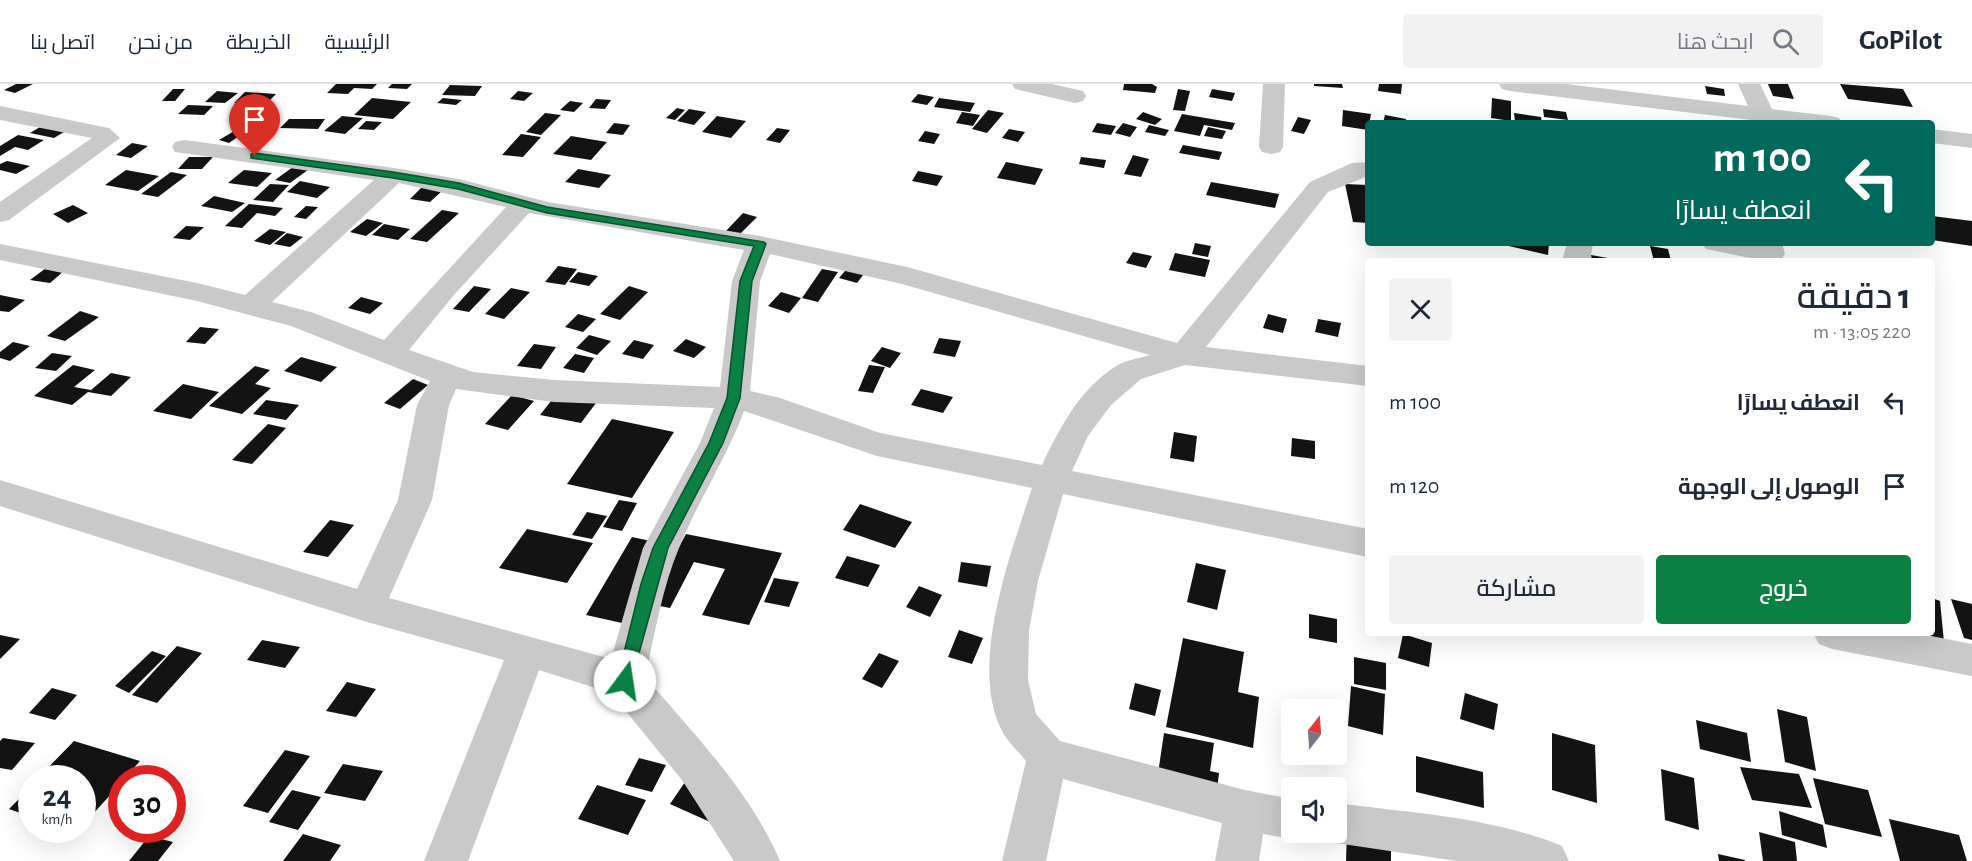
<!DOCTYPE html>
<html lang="ar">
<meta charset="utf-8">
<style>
body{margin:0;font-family:"Alegreya Sans",Cairo,sans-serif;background:#f2f2f3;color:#1f2937;direction:rtl;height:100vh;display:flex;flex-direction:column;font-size:22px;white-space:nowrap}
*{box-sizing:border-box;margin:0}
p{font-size:20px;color:#747a83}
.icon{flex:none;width:33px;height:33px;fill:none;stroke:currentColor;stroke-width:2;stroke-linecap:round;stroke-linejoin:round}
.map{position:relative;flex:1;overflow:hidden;direction:ltr}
.sheet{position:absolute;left:1365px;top:174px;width:570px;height:378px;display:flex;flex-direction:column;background:#fff;border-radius:6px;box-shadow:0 6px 24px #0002;direction:rtl}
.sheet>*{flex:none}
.top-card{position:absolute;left:1365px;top:36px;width:570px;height:126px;border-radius:6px;box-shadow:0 6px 24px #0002;direction:rtl;background:#00695c;color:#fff;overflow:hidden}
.needle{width:39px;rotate:17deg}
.controls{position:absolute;left:1281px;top:615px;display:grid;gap:12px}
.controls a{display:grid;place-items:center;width:66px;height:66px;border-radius:6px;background:#fff;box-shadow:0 6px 24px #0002;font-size:30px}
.speed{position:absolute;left:18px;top:681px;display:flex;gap:12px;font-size:30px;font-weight:700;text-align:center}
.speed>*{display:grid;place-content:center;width:78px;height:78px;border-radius:50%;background:#fff;box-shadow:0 6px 24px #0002;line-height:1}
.speed small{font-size:15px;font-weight:400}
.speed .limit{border:9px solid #d22;background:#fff;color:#111}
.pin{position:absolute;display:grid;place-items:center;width:51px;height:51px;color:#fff;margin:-62px -26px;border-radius:50% 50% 50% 0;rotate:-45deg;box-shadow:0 0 6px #0007}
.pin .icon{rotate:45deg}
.me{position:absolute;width:66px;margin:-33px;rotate:14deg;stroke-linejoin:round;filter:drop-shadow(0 0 4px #0008)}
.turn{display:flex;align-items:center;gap:21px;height:126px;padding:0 24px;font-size:27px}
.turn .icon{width:78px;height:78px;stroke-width:2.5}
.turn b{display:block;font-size:42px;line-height:51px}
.round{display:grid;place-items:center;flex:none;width:63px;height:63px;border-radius:6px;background:#f2f2f3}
.head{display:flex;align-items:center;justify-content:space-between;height:102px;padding:0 24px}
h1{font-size:36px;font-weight:600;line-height:45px}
.primary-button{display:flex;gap:12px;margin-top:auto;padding:12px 24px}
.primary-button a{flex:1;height:69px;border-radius:6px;background:#0b8043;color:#fff;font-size:24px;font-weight:600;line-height:69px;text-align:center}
.primary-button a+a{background:#f2f2f3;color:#1f2937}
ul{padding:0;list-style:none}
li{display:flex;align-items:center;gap:18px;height:84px;padding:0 24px}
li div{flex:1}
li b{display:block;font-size:22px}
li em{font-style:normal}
header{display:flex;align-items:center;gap:36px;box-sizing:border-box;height:84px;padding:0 30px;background:#fff;border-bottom:2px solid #e0e1e3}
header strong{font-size:28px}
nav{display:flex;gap:33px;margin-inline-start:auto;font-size:21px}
.search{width:420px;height:54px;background:#f2f2f3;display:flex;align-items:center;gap:15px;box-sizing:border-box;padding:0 21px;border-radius:6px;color:#747a83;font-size:22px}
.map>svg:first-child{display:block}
.building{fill:#131313}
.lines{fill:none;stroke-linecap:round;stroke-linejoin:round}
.street{fill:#c9c9c9;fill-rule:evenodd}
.route{fill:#0b8043;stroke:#07532c;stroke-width:1.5}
</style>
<header>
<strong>GoPilot</strong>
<div class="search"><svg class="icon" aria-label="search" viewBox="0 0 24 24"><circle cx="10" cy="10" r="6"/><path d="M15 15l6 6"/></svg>ابحث هنا</div>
<nav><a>الرئيسية</a><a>الخريطة</a><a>من نحن</a><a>اتصل بنا</a></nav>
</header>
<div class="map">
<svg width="1972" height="777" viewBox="0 0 1972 777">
<rect width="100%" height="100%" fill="#fff"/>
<!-- building -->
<path class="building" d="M16,0H33L15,9L4,6Z
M336,0H377L372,5L354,4L348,10L327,9Z
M392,0H412L407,5L388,4Z
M1124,0H1152L1157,3L1155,9L1123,6Z
M1314,0H1342L1343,4L1314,2Z
M1379,0H1402L1401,10L1378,7Z
M1768,0H1788L1794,15L1773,12Z
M1840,0L1903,5L1913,23L1848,15Z
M450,1L482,2L475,12L442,11Z
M1705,2L1724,5L1725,12L1707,10Z
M173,5H185L175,17H162Z
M1178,5L1190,7L1185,27L1173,26Z
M1212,5L1235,9L1232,17L1209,13Z
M217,7L238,9L225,19L205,18Z
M518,7L533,9L524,17L510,15Z
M245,8L276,10L265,21L234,19Z
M918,10L934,13L927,21L911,18Z
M372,14L411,18L393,35L354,31Z
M443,14L462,16L456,21L437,19Z
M939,14L975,19L970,28L934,23Z
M1492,14L1511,17V37L1491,34Z
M596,15L611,16L605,25L589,24Z
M570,17L583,19L574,28L560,26Z
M188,21L213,22L204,31L178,30Z
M677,24L685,26L675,36L666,34Z
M689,25L706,28L694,41L677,37Z
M1543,25L1566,28L1568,36L1544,33Z
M988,26L1004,29L987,49L972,45Z
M1343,26L1371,30L1368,46L1342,42Z
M962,28L980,31L973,42L956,39Z
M1143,28L1162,35L1155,41L1136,35Z
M545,29L561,31L541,51L526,48Z
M1514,29L1541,33L1542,39L1515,37Z
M1182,30L1235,39L1232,46L1204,41L1200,52L1174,47Z
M1385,31L1406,35L1405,39H1383Z
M342,32L363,34L345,50L324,47Z
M717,32L746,37L731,54L702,48Z
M1298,33L1311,36L1304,50L1291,47Z
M289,35H325L318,45L280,44Z
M366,37L382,38L374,46L358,45Z
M614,39L630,41L623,51L606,49Z
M1097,39L1116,42L1111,51L1092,48Z
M1123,39L1137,43L1130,53L1115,49Z
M1149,41L1169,46L1165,52L1145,48Z
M40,43L64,48L54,54L30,49Z
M1208,43L1226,47L1222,55L1204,52Z
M777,44L790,46L780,59L766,56Z
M1009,45L1025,48L1018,58L1002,54Z
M236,46L245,48L229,59L219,56Z
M925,47L940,50L934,60L918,57Z
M521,50L541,53L523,73L502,71Z
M18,51L44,56L28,66L15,63L0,72V62Z
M571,52L607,58L591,76L553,70Z
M132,59L148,62L131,74L116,71Z
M1183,61L1222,68L1219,76L1179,69Z
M1133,71L1149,75L1141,93L1124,90Z
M189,73H213L202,85H178Z
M1081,73L1106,76L1104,84L1079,80Z
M7,77L30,82L16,90L0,86V80Z
M1006,78L1043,85L1035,101L997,94Z
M297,80L312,83L290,99L275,96Z
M578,85L611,91L599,104L565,98Z
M126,86L159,92L138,107L105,101Z
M244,86L272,89L257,103L228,99Z
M918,87L943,92L937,102L912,97Z
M171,88L187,91L158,113L141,110Z
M300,97L330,103L317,114L287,108Z
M1211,98L1279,110L1275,124L1206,111Z
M270,100L289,101L273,118L253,116Z
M1345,100L1368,101V139L1353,138Z
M422,103L442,107L430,118L410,115Z
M214,112L245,119L232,128L201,122Z
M249,120L283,124L275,132L257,129L242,144L225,142Z
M73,121L88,129L68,139L53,130Z
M306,122L318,123L306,135L294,133Z
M442,126L459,129L427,158L410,155Z
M743,129L757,133L740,150L726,147Z
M1932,132L1972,137V162L1932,156Z
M367,135L383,139L366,152L350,148Z
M384,140L410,145L398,156L372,151Z
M186,142L204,143L190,156L173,154Z
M270,145L286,148L270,161L254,157Z
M287,149L303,153L290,163L274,160Z
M1195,159L1211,162L1208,173L1192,170Z
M1500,159H1549L1548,171L1500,160Z
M1650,162L1668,165L1671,177H1654Z
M1133,168L1152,172L1146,184L1126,179Z
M1175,169L1210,176L1205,193L1169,186Z
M1591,171L1619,176V177H1592Z
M850,181L867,186L857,199L839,194Z
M558,182L577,185L565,201L545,198Z
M46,184L64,187L50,199L30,196Z
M822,185L838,188L818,218L802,214Z
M578,188L598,192L589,202L569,198Z
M474,202L491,205L469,228L453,225Z
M629,202L648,208L620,236L600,230Z
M511,204L530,208L504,235L485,230Z
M781,208L801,214L789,229L768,222Z
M0,211L25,216L9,228L0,227Z
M361,213L383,219L370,230L348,224Z
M80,227L99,233L65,257L47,252Z
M578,230L596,235L583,248L565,243Z
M1268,230L1287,235L1283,249L1263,244Z
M1318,235L1341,239L1338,253L1315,248Z
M200,243L219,245L205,260L186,258Z
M589,251L611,257L597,271L576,264Z
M939,254L961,257L955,273L933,269Z
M686,255L706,263L694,274L673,267Z
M634,256L654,261L643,275L622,270Z
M13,258L30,262L10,277L0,274V268Z
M534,260L556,263L541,285L517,282Z
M882,263L901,269L890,284L871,277Z
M52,269L72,272L56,287L35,284Z
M575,270L594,274L584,289L563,284Z
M301,273L337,283L321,298L284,287Z
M73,281L95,286L74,303L91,306L111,289L131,293L111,312L88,308L72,321L34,312Z
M869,281L885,283L873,309L858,307Z
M255,282L270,286L255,300L271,304L242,330L209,322Z
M413,295L428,301L400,325L384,319Z
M183,300L219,308L191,335L153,327Z
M562,303L602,311L581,339L540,331Z
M921,305L953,313L943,329L911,321Z
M512,311L534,317L508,346L485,340Z
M266,316L299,321L286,336L253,330Z
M612,335L674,348L632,414L567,400Z
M268,340L286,344L252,380L232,376Z
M1174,348L1197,352L1194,378L1170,374Z
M1292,354L1315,357V375L1291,372Z
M619,416L637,419L622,447L603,443Z
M860,420L912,438L895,464L843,446Z
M587,428L607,432L592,455L572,451Z
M330,436L354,441L328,473L303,468Z
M527,445L593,459L567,499L499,484Z
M686,450L782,469L749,541L702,531L725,485L694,478L670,524L634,517L622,539L586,531L632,453L679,463Z
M847,472L880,481L868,503L835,494Z
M961,478L991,482L987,503L958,498Z
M1196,479L1226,486L1217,526L1187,518Z
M774,494L799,498L789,523L764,518Z
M919,502L942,511L930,533L906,523Z
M1932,514L1940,517L1944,558L1918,549H1932Z
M1951,515L1972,520V556L1964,554Z
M1309,530L1337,535V559L1309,554Z
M959,546L983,554L972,580L948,573Z
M1403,550L1432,559L1429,583L1398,574Z
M0,551L20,555L0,575Z
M1183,554L1244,568L1238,608L1259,613L1253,664L1166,643Z
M262,556L300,563L285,584L247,576Z
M177,562L202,569L157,619L132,611Z
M152,567L166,572L129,609L115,602Z
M879,569L899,577L882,604L862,595Z
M1354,573L1386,579V606L1354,600Z
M347,598L376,605L356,633L326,627Z
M1135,599L1161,606L1155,632L1129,625Z
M1351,602L1385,610L1383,651L1348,642Z
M52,604L77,611L55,636L29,629Z
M1465,609L1498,620L1494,646L1460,635Z
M1777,625L1807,633L1816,687L1785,678Z
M1696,636L1747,649L1751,678L1700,665Z
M1164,649L1214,659L1210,687L1219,689L1216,716L1156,703Z
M1552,649L1595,661L1597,719L1552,706Z
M3,654L35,659L12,686L0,684V657Z
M74,657L140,677L125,694H122V698L82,742V694H38Z
M285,666L310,672L268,729L243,722Z
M1416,672L1483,688L1484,724L1416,708Z
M639,674L666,681L652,708L625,701Z
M343,680L383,687L365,717L324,709Z
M1740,683L1799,690L1812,724L1752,716Z
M1661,685L1694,694L1699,746L1665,736Z
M1813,694L1868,706L1882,753L1825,740Z
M687,695L719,742L670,720Z
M597,701L646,716L628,751L578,735Z
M32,702V733L9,725Z
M292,706L321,713L298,746L269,738Z
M1779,727L1823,741L1827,764L1782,751Z
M1889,735L1959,751L1967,777H1900Z
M1347,746L1391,757V777H1346Z
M1759,748L1795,758L1797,777H1763Z
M303,750L341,761L330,777H283Z
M149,752L173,758L158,777H129Z
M1718,770L1745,776V777H1719Z"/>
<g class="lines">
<!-- street -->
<path class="street" d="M1012,0H1052L1083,7L1086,12L1083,17L1075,19L1015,5Z
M1263,0H1285L1283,63L1280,68L1271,70L1262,68L1259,63Z
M1499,0H1566L1748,22L1738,0H1760L1772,25L1831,32L1839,34L1843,39H1751V36L1510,7L1502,5Z
M0,22L109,44L120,54L9,136L0,138V118L92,54L0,36Z
M1932,45L1972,50V64L1932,59Z
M184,56L394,84L459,95L548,118L760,152L907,183L1177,259L1310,98L1352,79L1368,78V92L1328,108L1206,263L1368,282V302L1185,281L1141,295L1111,321L1088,352L1072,387L1368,445V473L1063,410L1038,497L1029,546L1028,596L1036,630L1060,657L1245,706L1292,715V748L1307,749L1292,755L1263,750L1259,777H1215L1222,739L1063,695L1046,777H1002L1026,677C1019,668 1009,659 1003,649C967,583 1011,470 1032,404L877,372L744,327C726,375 698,417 679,464C662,504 655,550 645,593C694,650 750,707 780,777H734L682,696L611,609L539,586L468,777H424L504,576L367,538L0,422V396L357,505L398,416L417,321L430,297L291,242L197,217L0,176V160L197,199L245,211L374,96L175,68L172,63L175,58ZM399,99L506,123L384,256L311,228L272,218ZM529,129L744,166L732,197L720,303L554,296L473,288L409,266L453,212ZM770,170L902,200L1150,271C1140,274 1127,276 1118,281C1081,303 1060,343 1042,381L880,349L780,314L750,307L760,197ZM456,305L554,318L714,324L700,359L643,464L611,575L389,514L432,416L449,321Z
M1567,159H1593L1590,177H1562Z
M1702,159H1782L1785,170L1781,176L1765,177L1706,165Z
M1813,549H1916L1972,560V592L1832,565L1819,560Z
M1336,719C1411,729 1492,733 1562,762L1569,777H1457L1336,759L1321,753L1319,748H1336Z"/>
</g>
<!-- route -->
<path class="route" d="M255,69L393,88L459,99L547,123L764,158L766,160L752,197L740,314L723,359L668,464L630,602H619L617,597L641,500L653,464L709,359L727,314L740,197L754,162L547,129L458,105L393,94L251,74V70Z"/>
</svg>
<div class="controls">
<a><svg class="needle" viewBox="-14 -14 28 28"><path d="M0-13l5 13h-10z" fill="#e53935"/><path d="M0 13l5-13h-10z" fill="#747a83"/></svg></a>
<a><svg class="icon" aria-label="sound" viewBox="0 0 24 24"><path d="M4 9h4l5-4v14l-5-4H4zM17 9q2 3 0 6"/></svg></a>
</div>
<div class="speed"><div>24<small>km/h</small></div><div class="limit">30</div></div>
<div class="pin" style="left:255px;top:72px;background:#d93025"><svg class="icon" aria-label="arrive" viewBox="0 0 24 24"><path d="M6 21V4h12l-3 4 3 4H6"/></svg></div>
<svg class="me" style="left:625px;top:597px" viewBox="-20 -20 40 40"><circle r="19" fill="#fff"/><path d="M0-13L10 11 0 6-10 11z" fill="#0b8043"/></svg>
<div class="top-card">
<div class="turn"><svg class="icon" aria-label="left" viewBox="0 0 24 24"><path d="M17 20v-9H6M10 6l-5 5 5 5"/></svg><div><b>100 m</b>انعطف يسارًا</div></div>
</div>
<section class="sheet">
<div class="head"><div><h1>1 دقيقة</h1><p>220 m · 13:05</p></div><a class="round"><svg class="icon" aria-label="close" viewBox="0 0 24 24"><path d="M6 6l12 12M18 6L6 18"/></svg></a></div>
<ul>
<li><svg class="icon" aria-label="left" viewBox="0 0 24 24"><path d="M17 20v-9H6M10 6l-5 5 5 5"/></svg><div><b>انعطف يسارًا</b></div><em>100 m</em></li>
<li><svg class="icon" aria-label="arrive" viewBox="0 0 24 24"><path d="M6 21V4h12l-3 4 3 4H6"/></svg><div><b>الوصول إلى الوجهة</b></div><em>120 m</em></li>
</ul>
<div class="primary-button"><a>خروج</a><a>مشاركة</a></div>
</section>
</div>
